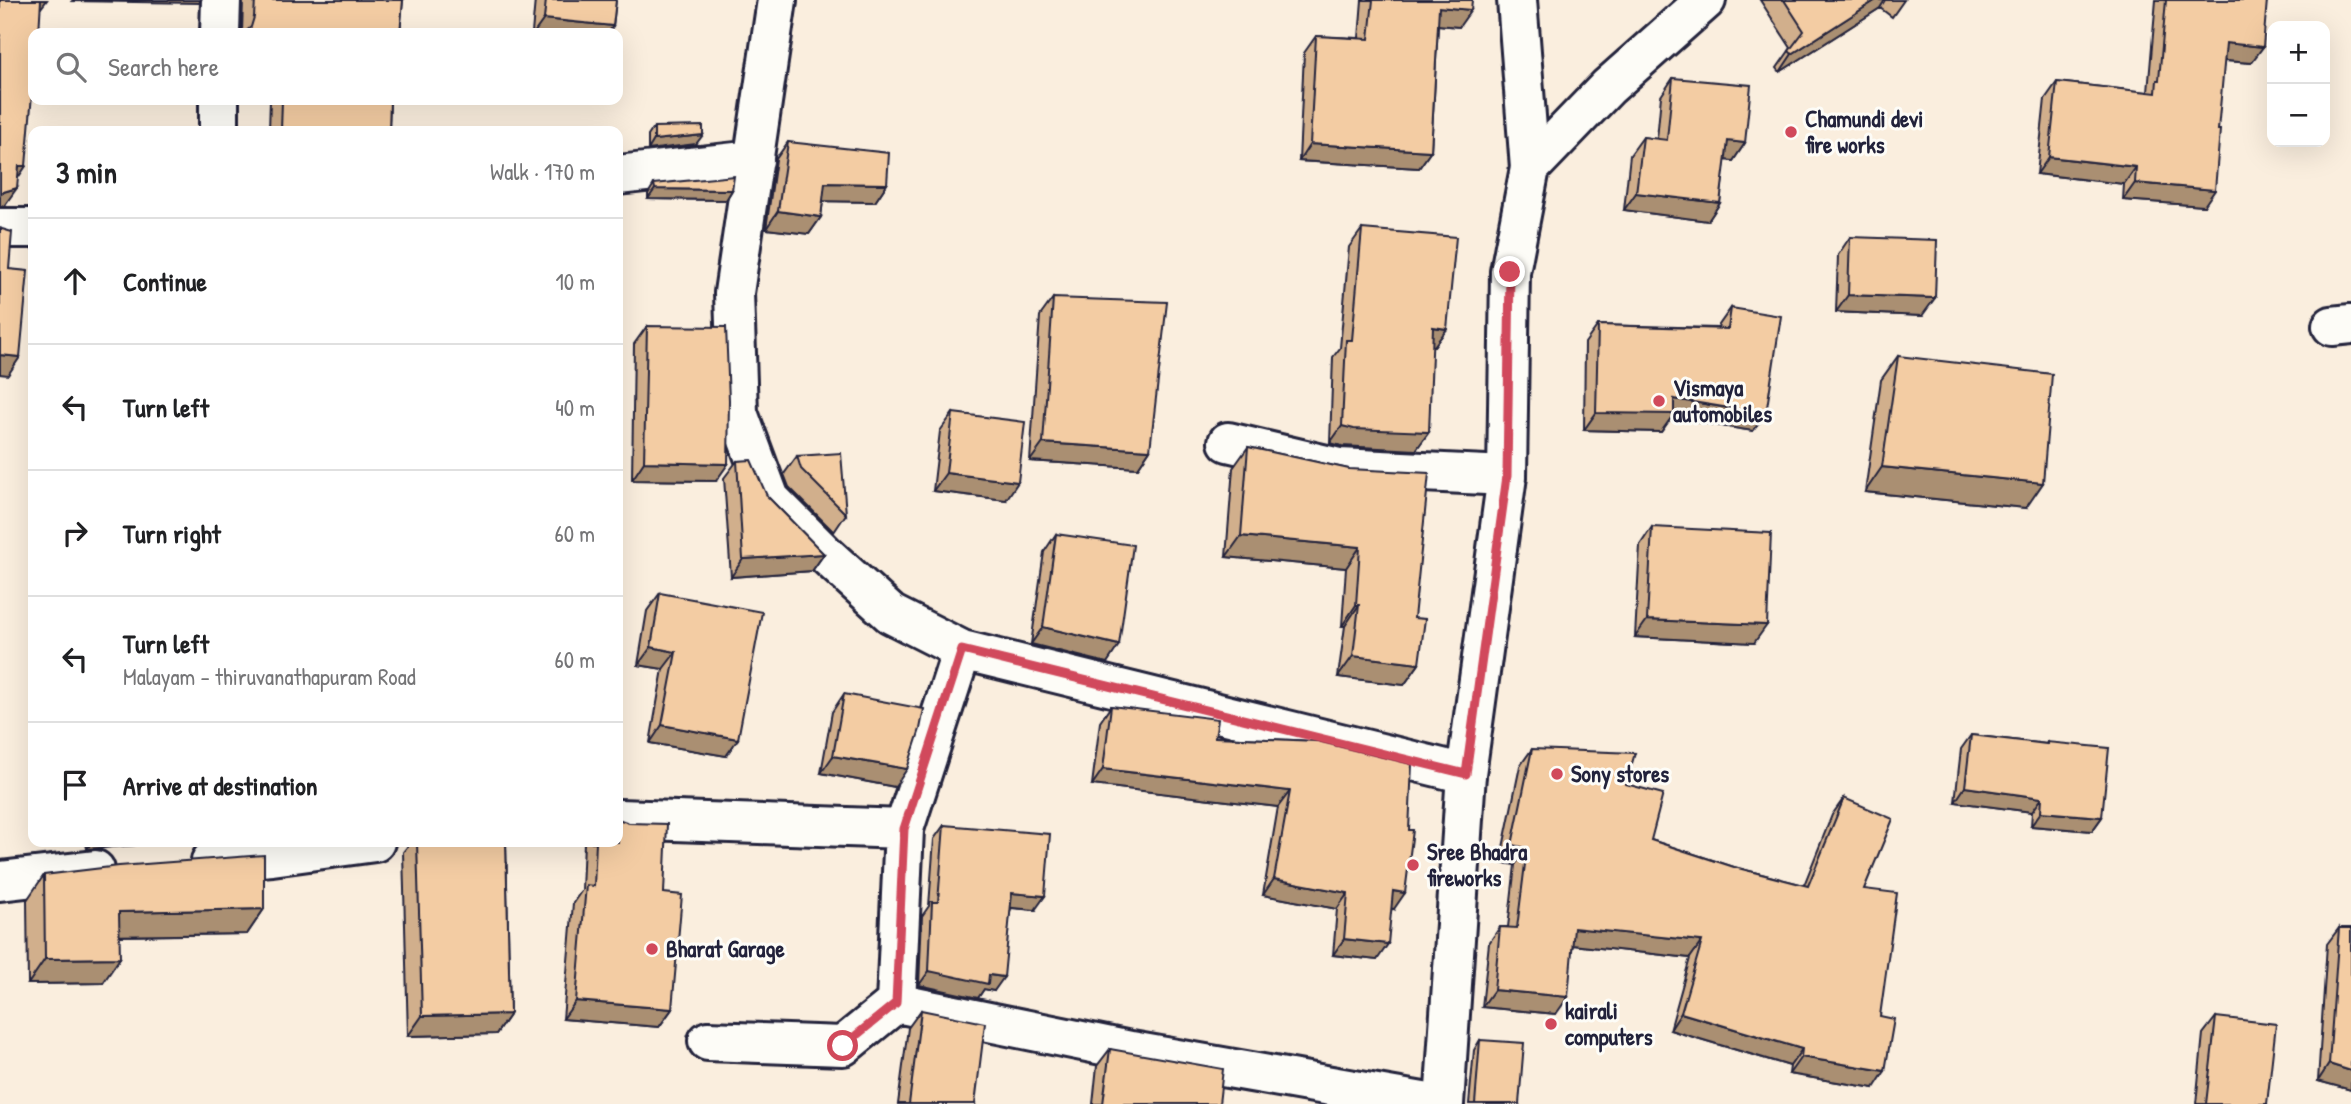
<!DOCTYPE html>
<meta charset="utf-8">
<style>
:root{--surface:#fff;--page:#f2f2f2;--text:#202124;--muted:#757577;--line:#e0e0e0}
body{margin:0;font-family:"Patrick Hand",sans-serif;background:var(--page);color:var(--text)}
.controls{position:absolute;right:21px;top:21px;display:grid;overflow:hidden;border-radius:14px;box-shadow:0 7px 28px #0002}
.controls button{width:63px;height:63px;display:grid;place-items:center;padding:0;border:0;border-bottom:2px solid var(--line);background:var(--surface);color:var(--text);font:35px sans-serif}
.stop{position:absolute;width:21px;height:21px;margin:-16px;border:5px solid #d1495b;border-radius:50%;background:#fff}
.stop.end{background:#d1495b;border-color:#fff;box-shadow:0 2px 7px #0008}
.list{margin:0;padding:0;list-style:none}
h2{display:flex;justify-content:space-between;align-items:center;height:91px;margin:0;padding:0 28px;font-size:30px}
h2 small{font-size:23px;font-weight:400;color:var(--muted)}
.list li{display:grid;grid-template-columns:46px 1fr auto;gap:21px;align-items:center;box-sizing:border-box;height:126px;padding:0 28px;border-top:2px solid var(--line)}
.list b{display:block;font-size:26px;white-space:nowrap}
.list p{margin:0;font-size:23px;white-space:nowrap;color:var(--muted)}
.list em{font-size:23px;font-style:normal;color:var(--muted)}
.icon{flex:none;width:38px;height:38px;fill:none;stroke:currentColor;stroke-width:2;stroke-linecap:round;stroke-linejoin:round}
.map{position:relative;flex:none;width:2351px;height:1104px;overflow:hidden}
.search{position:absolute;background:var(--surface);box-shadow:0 7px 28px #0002;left:28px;top:28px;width:595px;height:77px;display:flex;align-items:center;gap:18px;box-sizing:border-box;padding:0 24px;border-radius:14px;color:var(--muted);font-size:26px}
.panel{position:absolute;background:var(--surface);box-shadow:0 7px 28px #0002;left:28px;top:126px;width:595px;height:721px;border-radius:14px}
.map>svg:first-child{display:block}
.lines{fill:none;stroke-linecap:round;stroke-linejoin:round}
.minor-casing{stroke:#22223b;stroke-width:44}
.secondary-casing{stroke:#22223b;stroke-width:44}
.minor{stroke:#fdfcf7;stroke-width:38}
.secondary{stroke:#fdfcf7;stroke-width:38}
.wall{fill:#d1af8c;stroke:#22223b;stroke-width:2}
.shaded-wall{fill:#aa8f72;stroke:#22223b;stroke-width:2}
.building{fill:#f3cca3;stroke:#22223b;stroke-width:2}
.route{stroke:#d1495b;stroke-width:9}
.poi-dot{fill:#d1495b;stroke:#fdfcf7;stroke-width:2.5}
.labels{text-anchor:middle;stroke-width:6;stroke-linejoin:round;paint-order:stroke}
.poi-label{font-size:23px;font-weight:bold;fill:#22223b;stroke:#fdfcf7;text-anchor:start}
</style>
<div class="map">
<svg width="2351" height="1104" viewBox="0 0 2351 1104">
<rect width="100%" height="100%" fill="#faeede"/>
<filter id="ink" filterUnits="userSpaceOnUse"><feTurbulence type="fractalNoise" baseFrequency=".0143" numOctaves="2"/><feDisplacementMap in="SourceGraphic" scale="14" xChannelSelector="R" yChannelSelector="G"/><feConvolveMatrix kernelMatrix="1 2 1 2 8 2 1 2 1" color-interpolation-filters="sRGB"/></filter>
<g filter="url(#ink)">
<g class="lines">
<defs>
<path id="minor" d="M 777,0 L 734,293 L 738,413 L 770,499 L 825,554 L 891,614 L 962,650
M 1517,0 L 1530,168
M 220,33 L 221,0
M 219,131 L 219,100
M 618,175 L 754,160
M 0,228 L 33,228
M 2332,326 L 2351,324
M 1228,442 L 1339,468 L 1507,476
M 618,819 L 904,829 L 962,650 L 1466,774
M 211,861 L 272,856 L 375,842
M 0,881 L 95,870
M 896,1003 L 1131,1051 L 1434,1104
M 708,1041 L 843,1046 L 896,1003 L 904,829"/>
<path id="secondary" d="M 1444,1104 L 1466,774 L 1507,476 L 1510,272 L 1530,168 L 1608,87 L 1706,0"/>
</defs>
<use href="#minor" class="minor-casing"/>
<use href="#secondary" class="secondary-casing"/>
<use href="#minor" class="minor"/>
<use href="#secondary" class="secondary"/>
</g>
<path class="wall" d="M 243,0 L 403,0 L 400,33 L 242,33 Z
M 535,0 L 616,0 L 613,26 L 608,33 L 532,33 Z
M 1362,0 L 1472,0 L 1459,27 L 1438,25 L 1431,151 L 1419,168 L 1299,161 L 1304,53 L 1316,36 L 1359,38 Z
M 1760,0 L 1904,0 L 1892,17 L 1880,8 L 1780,72 L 1777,68 L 1791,48 Z
M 2156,0 L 2267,0 L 2251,63 L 2224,61 L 2204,206 L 2123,200 L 2124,184 L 2037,174 L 2045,99 L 2057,82 L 2148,92 Z
M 1673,78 L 1745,143 L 1733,161 L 1725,160 L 1720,203 L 1708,221 L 1624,210 L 1630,155 L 1643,137 L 1657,139 L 1661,96 Z
M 270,100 L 390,100 L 389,131 L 269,131 Z
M 654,127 L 696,144 L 648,150 L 648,136 Z
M 788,142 L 887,184 L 875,202 L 823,201 L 821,217 L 809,234 L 766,229 L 776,159 Z
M 654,184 L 732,190 L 726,200 L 648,199 L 648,194 Z
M 1362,229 L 1447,329 L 1434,346 L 1432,346 L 1416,450 L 1342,446 L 1330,443 L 1333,357 L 1340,348 L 1349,247 Z
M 1850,237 L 1922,316 L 1836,312 L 1838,255 Z
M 1053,298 L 1150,450 L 1138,468 L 1030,461 L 1040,316 Z
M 1731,308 L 1766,414 L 1753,431 L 1671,418 L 1661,432 L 1584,430 L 1585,343 L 1598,325 L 1718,328 L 1719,325 Z
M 647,326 L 716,481 L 632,480 L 634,344 Z
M 1898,356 L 2026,508 L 1865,492 L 1881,380 Z
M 953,413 L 1006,500 L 933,491 L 940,431 Z
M 1248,447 L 1349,469 L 1414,618 L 1419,664 L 1404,685 L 1338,677 L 1345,626 L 1342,626 L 1346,568 L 1226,557 L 1233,468 Z
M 797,456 L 846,514 L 834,532 L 789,487 L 784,474 Z
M 737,461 L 767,496 L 824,554 L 812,571 L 731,577 L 724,478 Z
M 1652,527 L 1754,643 L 1635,637 L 1640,545 Z
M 1056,534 L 1107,663 L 1031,644 L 1044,552 Z
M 660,593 L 726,756 L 650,743 L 663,669 L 638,665 L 647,611 Z
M 844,694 L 895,787 L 821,773 L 832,712 Z
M 1111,706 L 1215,737 L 1318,741 L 1394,909 L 1392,908 L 1377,960 L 1333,955 L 1337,909 L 1263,895 L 1278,807 L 1092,785 L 1100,722 Z
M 1971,735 L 2046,744 L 2047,742 L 2102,817 L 2092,831 L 2031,826 L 2032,812 L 1955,802 L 1961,749 Z
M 1532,749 L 1626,784 L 1651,840 L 1734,867 L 1804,885 L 1832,815 L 1844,798 L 1864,889 L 1880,1016 L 1874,1088 L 1789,1074 L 1790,1066 L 1670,1030 L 1690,958 L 1573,945 L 1556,1014 L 1482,1007 L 1489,943 L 1500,927 L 1508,927 L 1515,865 L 1500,862 L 1520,766 Z
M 944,825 L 1035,910 L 1011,908 L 994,991 L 984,989 L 978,998 L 919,985 L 922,916 L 929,906 L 934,839 Z
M 86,842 L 173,842 L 87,849 Z
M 411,842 L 506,842 L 510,1014 L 496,1034 L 408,1036 L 403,852 Z
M 584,842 L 618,842 L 664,893 L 672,1009 L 659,1027 L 563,1019 L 573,903 L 582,890 Z
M 44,875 L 264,909 L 247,934 L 120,936 L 103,983 L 28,984 L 27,900 Z
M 2339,928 L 2351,1090 L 2318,1081 L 2327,944 Z
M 921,1010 L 975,1104 L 898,1104 L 908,1028 Z
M 2216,1017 L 2267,1104 L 2196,1104 L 2203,1034 Z
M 1480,1040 L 1519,1104 L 1469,1104 L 1474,1050 Z
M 1110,1049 L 1219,1104 L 1093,1104 L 1097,1066 Z"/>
<path class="shaded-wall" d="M 33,0 L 47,0 L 41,8 L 29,6 Z
M 73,0 L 201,0 L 199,3 L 72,1 Z
M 1876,0 L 1885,0 L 1880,8 L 1780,72 L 1792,54 Z
M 1439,7 L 1471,10 L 1459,27 L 1427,24 Z
M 544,19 L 613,26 L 608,33 L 534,33 Z
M 2226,43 L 2263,47 L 2251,63 L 2214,60 Z
M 703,135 L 696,144 L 648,150 L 654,140 Z
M 1728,141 L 1745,143 L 1733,161 L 1715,159 Z
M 1310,144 L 1431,151 L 1419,168 L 1299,161 Z
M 2049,157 L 2136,167 L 2124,184 L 2037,174 Z
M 19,166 L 26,166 L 14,184 Z
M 825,183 L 887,184 L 875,202 L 813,201 Z
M 2135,183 L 2215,190 L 2204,206 L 2123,200 Z
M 17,188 L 4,206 L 0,207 L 0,193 Z
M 655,189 L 732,190 L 726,200 L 648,199 Z
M 1636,193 L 1720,203 L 1708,221 L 1624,210 Z
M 778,211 L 821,217 L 809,234 L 766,229 Z
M 1848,295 L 1935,298 L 1922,316 L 1836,312 Z
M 1433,327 L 1447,329 L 1434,346 L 1420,345 Z
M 0,355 L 20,357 L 8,375 L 0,374 Z
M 1674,399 L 1766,414 L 1753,431 L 1671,418 L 1661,432 L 1584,430 L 1596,413 Z
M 1342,426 L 1429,432 L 1416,450 L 1342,446 L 1330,443 Z
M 1043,443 L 1150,450 L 1138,468 L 1030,461 Z
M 644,462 L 728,464 L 716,481 L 632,480 Z
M 1882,467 L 2043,483 L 2026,508 L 1865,492 Z
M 946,473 L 1018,482 L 1006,500 L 933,491 Z
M 1241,536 L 1360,547 L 1346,568 L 1226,557 Z
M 824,554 L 812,571 L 731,577 L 743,559 Z
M 1356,605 L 1359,605 L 1345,626 L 1342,626 Z
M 1647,620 L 1767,625 L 1754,643 L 1635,637 Z
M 1043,627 L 1119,645 L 1107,663 L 1031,644 Z
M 651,647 L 676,652 L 663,669 L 638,665 Z
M 1353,656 L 1419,664 L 1404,685 L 1338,677 Z
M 662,725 L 738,739 L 726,756 L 650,743 Z
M 833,756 L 907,769 L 895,787 L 821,773 Z
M 1103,769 L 1290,791 L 1278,807 L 1092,785 Z
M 1965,787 L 2042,798 L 2032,812 L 1955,802 Z
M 2041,812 L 2102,817 L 2092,831 L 2031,826 Z
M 92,842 L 173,842 L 87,849 Z
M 1512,845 L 1527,848 L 1515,865 L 1500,862 Z
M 1274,879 L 1348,893 L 1337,909 L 1263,895 Z
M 1393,891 L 1405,893 L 1394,909 L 1382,907 Z
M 1012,893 L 1045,896 L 1035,910 L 1003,907 Z
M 264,909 L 247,934 L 102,936 L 119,912 Z
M 1574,928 L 1702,941 L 1690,958 L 1563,944 Z
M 1344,939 L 1388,944 L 1377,960 L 1333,955 Z
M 120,958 L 103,983 L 28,984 L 45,959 Z
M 929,971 L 989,975 L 1004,977 L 994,991 L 984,989 L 978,998 L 919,985 Z
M 1494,990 L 1568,997 L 1556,1014 L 1482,1007 Z
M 576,1001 L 672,1009 L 659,1027 L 563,1019 Z
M 1681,1013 L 1802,1049 L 1790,1066 L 1670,1030 Z
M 510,1014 L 496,1034 L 408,1036 L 422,1016 Z
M 1801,1057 L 1885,1071 L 1874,1088 L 1789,1074 Z
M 2329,1064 L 2351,1071 L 2351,1090 L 2318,1081 Z"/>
<path class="building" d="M 0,0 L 41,0 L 39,33 L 33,33 L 33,82 L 26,166 L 19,166 L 17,188 L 0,193 Z
M 255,0 L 403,0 L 400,33 L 244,33 L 251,27 L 254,17 Z
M 546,0 L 616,0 L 613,26 L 544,19 Z
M 1373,0 L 1472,0 L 1471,10 L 1439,7 L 1431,151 L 1310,144 L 1316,36 L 1369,39 Z
M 1784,0 L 1876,0 L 1792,54 L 1789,51 L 1804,31 Z
M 2166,0 L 2267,0 L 2263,47 L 2226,43 L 2218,130 L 2220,130 L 2215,190 L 2135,183 L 2136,167 L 2049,157 L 2057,82 L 2156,93 L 2157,80 L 2159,80 Z
M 1673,78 L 1751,85 L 1745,143 L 1728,141 L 1720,203 L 1636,193 L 1643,137 L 1667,140 Z
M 282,100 L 390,100 L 389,131 L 281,131 Z
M 703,126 L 703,135 L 654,140 L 654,127 Z
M 788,142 L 889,153 L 887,184 L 825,183 L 821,217 L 778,211 Z
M 734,176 L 732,190 L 655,189 L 654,184 Z
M 0,228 L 2,229 L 12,232 L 9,269 L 28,271 L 20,357 L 0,355 Z
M 1362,229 L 1456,237 L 1447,329 L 1433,327 L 1429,432 L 1354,429 L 1342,426 L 1346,340 L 1352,340 Z
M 1850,237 L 1937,240 L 1935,298 L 1848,295 Z
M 1053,298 L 1167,302 L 1150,450 L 1043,443 Z
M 1731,308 L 1781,316 L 1766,414 L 1674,399 L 1674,414 L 1596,413 L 1598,325 L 1728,329 Z
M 647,326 L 726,327 L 729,400 L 728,464 L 644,462 Z
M 1898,356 L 2052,374 L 2043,483 L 1882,467 Z
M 953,413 L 1025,422 L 1018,482 L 946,473 Z
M 1248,447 L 1349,469 L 1429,473 L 1414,618 L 1425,619 L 1419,664 L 1353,656 L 1359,605 L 1356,605 L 1360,547 L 1241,536 Z
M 841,453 L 846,514 L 801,469 L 797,456 Z
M 751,460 L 767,496 L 824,554 L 743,559 L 737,461 Z
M 1652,527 L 1771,533 L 1767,625 L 1647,620 Z
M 1056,534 L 1133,545 L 1119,645 L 1043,627 Z
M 660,593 L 762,612 L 738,739 L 662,725 L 676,652 L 651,647 Z
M 844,694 L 924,709 L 920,729 L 907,769 L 833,756 Z
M 1111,706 L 1218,719 L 1215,737 L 1318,741 L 1412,764 L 1409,830 L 1413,830 L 1405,893 L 1393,891 L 1388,944 L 1344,939 L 1348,893 L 1274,879 L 1290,791 L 1103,769 Z
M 1971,735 L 2047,744 L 2047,742 L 2109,748 L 2102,817 L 2041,812 L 2042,798 L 1965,787 Z
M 1532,749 L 1635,753 L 1626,784 L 1663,794 L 1651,840 L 1734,867 L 1808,886 L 1844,798 L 1893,819 L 1864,889 L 1897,893 L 1880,1016 L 1894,1019 L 1885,1071 L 1801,1057 L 1802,1049 L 1681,1013 L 1702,941 L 1574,928 L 1568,997 L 1494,990 L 1500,927 L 1517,928 L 1527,848 L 1512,845 Z
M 618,819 L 629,823 L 667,824 L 664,893 L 682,895 L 672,1009 L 576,1001 L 586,885 L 594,886 L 596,842 L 618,842 Z
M 944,825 L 1050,834 L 1045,896 L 1012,893 L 1004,977 L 989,975 L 988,984 L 929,971 L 932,902 L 938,902 Z
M 417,842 L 506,842 L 510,1014 L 422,1016 Z
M 264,855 L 264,909 L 119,912 L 120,958 L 45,959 L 44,875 L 119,866 Z
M 2339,928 L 2351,928 L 2351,1071 L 2329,1064 Z
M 921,1010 L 985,1023 L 975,1104 L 909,1104 Z
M 2216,1017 L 2276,1024 L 2267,1104 L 2206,1104 Z
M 1480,1040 L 1524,1043 L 1519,1104 L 1475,1104 Z
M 1110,1049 L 1223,1069 L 1219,1104 L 1103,1104 Z"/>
</g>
<g class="lines" filter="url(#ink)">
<path class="route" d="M 843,1046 L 896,1003 L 904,829 L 962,650 L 1466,774 L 1507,476 L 1510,272"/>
</g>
<g class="poi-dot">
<circle cx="1791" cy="132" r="7"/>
<circle cx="1659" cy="401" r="7"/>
<circle cx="1557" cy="774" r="7"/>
<circle cx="1413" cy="865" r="7"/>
<circle cx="652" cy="949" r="7"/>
<circle cx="1551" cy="1024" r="7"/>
</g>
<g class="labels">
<g class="poi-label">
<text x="1805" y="127">Chamundi devi<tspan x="1805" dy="26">fire works</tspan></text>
<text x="1673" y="396">Vismaya<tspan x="1673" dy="26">automobiles</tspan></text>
<text x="1571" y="782">Sony stores</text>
<text x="1427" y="860">Sree Bhadra<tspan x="1427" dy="26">fireworks</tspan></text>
<text x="666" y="957">Bharat Garage</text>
<text x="1565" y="1019">kairali<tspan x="1565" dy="26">computers</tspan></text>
</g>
</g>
</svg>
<div class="controls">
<button>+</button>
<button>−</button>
</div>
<div class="stop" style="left:843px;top:1046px"></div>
<div class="stop end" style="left:1510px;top:272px"></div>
<div class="search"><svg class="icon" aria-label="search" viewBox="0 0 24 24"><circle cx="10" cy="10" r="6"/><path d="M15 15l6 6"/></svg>Search here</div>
<section class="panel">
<h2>3 min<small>Walk · 170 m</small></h2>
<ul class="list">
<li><svg class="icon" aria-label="ahead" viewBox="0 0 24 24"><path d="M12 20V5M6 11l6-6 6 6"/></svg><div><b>Continue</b></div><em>10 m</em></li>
<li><svg class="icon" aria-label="left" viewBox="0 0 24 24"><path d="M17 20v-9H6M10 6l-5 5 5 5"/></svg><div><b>Turn left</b></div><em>40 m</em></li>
<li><svg class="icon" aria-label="right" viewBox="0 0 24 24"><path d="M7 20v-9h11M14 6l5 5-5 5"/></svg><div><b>Turn right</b></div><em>60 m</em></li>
<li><svg class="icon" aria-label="left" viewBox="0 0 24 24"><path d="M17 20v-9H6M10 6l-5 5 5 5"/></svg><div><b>Turn left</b><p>Malayam - thiruvanathapuram Road</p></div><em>60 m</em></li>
<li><svg class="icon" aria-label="arrive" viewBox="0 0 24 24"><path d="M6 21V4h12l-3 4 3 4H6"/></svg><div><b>Arrive at destination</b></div></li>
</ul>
</section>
</div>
